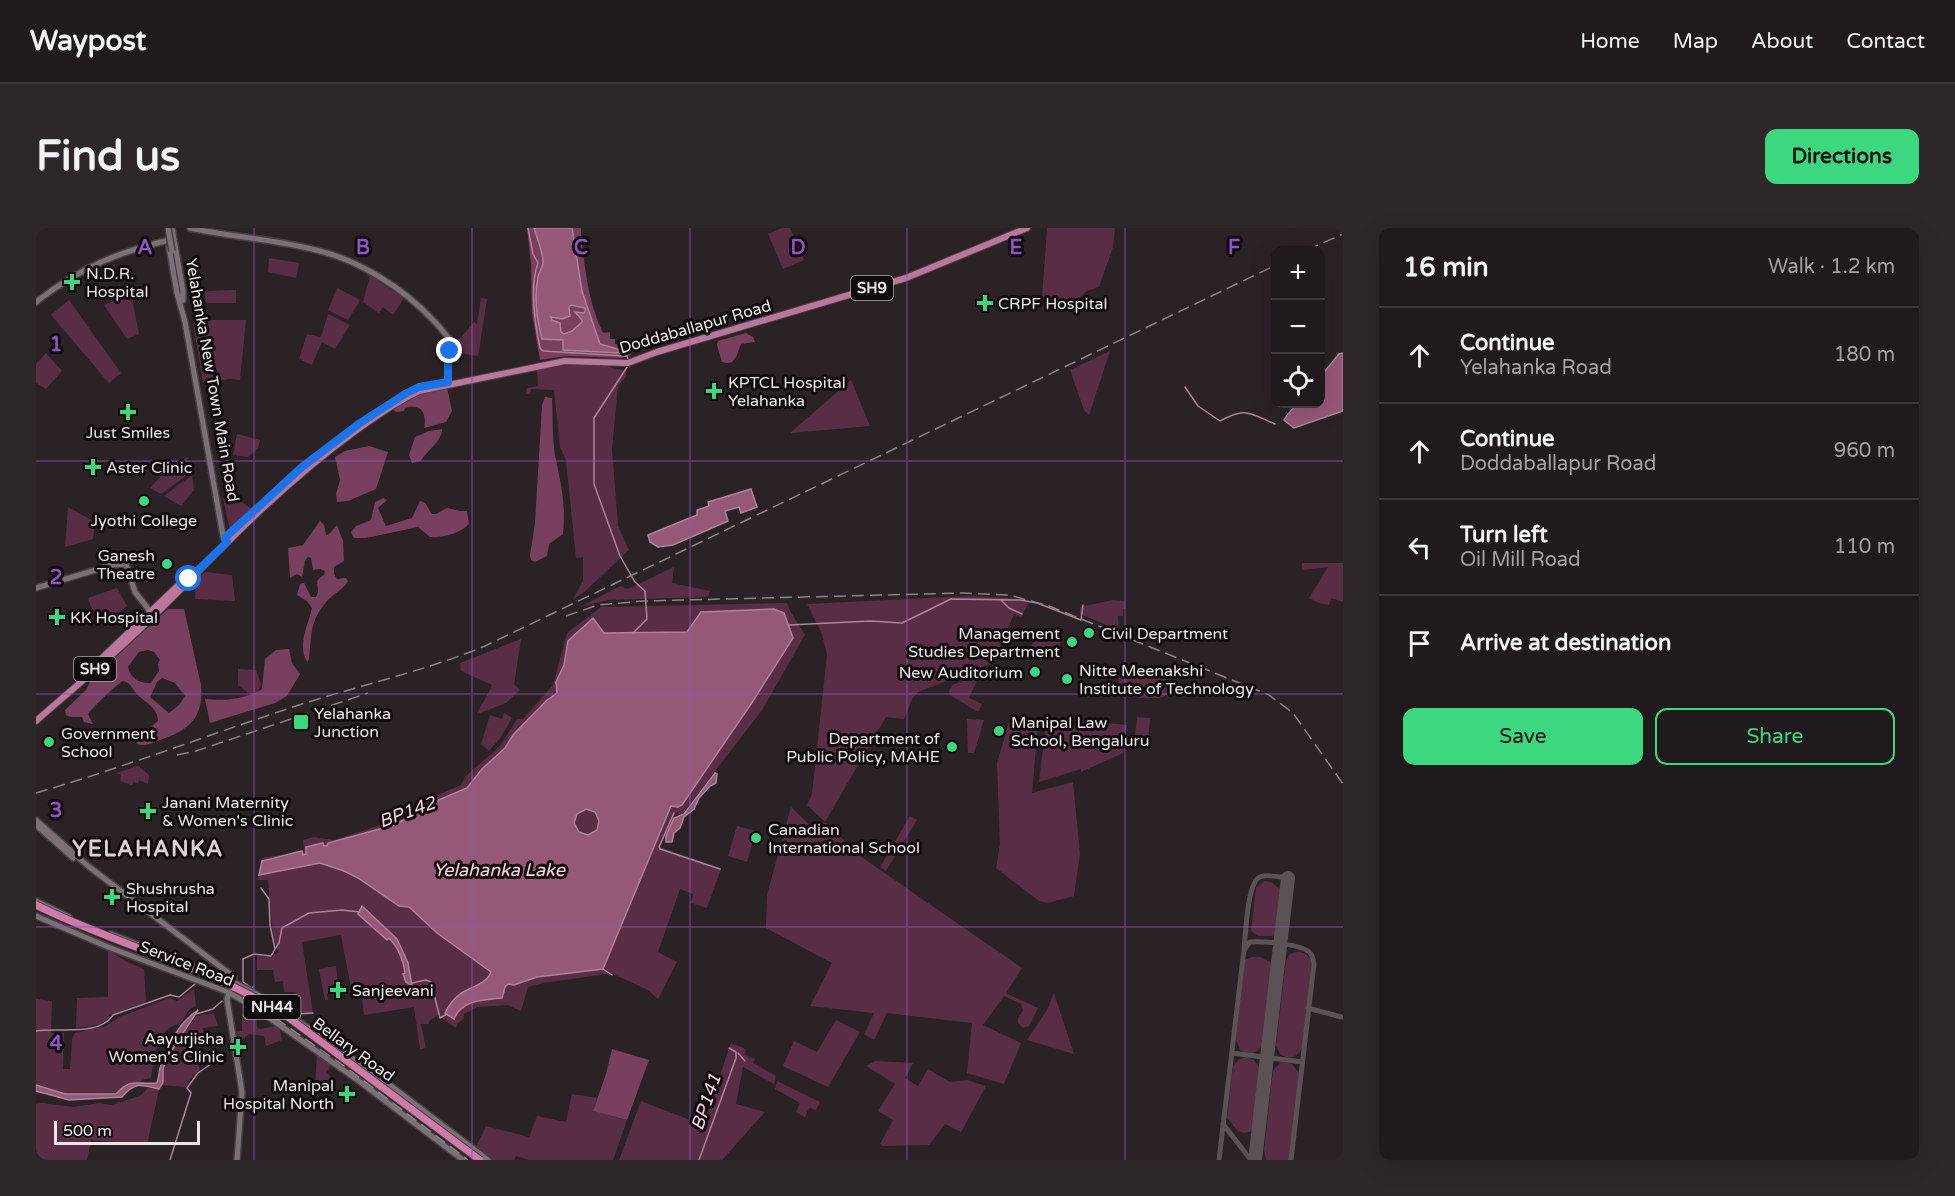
<!DOCTYPE html>
<meta charset="utf-8">
<style>
:root{--surface:#201a1c;--page:#2d2729;--text:#f1f3f6;--muted:#a2a1a3;--line:#3d383b;--accent:#3cd77e}
body{margin:0;font-family:"Varela Round",sans-serif;background:var(--page);color:var(--text)}
.controls{position:absolute;right:18px;top:18px;display:grid;overflow:hidden;border-radius:12px;box-shadow:0 6px 24px #0002}
.controls button{width:54px;height:54px;display:grid;place-items:center;padding:0;border:0;border-bottom:2px solid var(--line);background:var(--surface);color:var(--text);font:30px sans-serif}
.scale{position:absolute;left:18px;bottom:15px;width:146px;box-sizing:border-box;padding-left:6px;border:3px solid #ece6e9;border-top:0;font-size:16px;line-height:21px;white-space:nowrap;color:#ece6e9;-webkit-text-stroke:4px #110d0f;paint-order:stroke}
.stop{position:absolute;width:18px;height:18px;margin:-14px;border:4px solid #1a73e8;border-radius:50%;background:#fff}
.stop.end{background:#1a73e8;border-color:#fff;box-shadow:0 2px 6px #0008}
.list{margin:0;padding:0;list-style:none}
h2{display:flex;justify-content:space-between;align-items:center;height:78px;margin:0;padding:0 24px;font-size:26px}
h2 small{font-size:20px;font-weight:400;color:var(--muted)}
.list li{display:grid;grid-template-columns:39px 1fr auto;gap:18px;align-items:center;box-sizing:border-box;height:96px;padding:0 24px;border-top:2px solid var(--line)}
.list b{display:block;font-size:22px;white-space:nowrap}
.list p{margin:0;font-size:20px;white-space:nowrap;color:var(--muted)}
.list em{font-size:20px;font-style:normal;color:var(--muted)}
.actions{display:flex;gap:12px;padding:18px 24px}
.actions a{flex:1;padding:14px 0;border:2px solid var(--accent);border-radius:12px;text-align:center;font-size:21px;color:var(--accent)}
.actions .main{background:var(--accent);color:#111}
.icon{flex:none;width:33px;height:33px;fill:none;stroke:currentColor;stroke-width:2;stroke-linecap:round;stroke-linejoin:round}
.map{position:relative;flex:none;width:1307px;height:932px;overflow:hidden;border-radius:12px}
header{display:flex;align-items:center;gap:36px;box-sizing:border-box;height:84px;padding:0 30px;background:var(--surface);border-bottom:2px solid var(--line)}
header strong{font-size:28px}
nav{display:flex;gap:33px;margin-inline-start:auto;font-size:21px}
.intro{display:flex;align-items:center;justify-content:space-between;box-sizing:border-box;height:144px;padding:0 36px}
h1{margin:0;font-size:42px}
.button{padding:15px 27px;border-radius:12px;background:var(--accent);color:#111;font-size:21px;font-weight:700}
main{display:flex;gap:36px;padding:0 36px}
aside{flex:1;background:var(--surface);border-radius:12px;box-shadow:0 6px 24px #0002}
.map>svg:first-child{display:block}
.green{fill:#592e45;fill-rule:evenodd}
.forest{fill:#793f5e;fill-rule:evenodd}
.water{fill:#955877;stroke:#af8399;stroke-width:1.5;fill-rule:evenodd}
.lines{fill:none;stroke-linecap:round;stroke-linejoin:round}
.stream{stroke:#af8399;stroke-width:1.5}
.taxiway{stroke:#5b5256;stroke-width:5}
.runway{stroke:#5b5256;stroke-width:14}
.secondary-casing{stroke:#474043;stroke-width:8}
.primary-casing{stroke:#474043;stroke-width:8}
.secondary{stroke:#7a7075;stroke-width:5}
.primary{stroke:#bb779b;stroke-width:6}
.rail{stroke:#8b8387;stroke-width:1.5;stroke-dasharray:12 6;stroke-linecap:butt}
.secondary-bridge-casing{stroke:#474043;stroke-width:8;stroke-linecap:butt}
.trunk-bridge-casing{stroke:#474043;stroke-width:9;stroke-linecap:butt}
.secondary-bridge{stroke:#7a7075;stroke-width:5}
.trunk-bridge{stroke:#d17aa8;stroke-width:7}
.route{stroke:#1a73e8;stroke-width:8}
.grid{fill:none;stroke:#9251c7;stroke-width:1.5;stroke-opacity:0.55}
.poi-dot{fill:#3cd77e;stroke:#110d0f;stroke-width:2}
.labels{text-anchor:middle;stroke-width:6;stroke-linejoin:round;paint-order:stroke}
.shield{fill:#110d0f;stroke:#aaa5a8;stroke-width:1.5}
.shield-label{font-size:15px;font-weight:bold;fill:#ece6e9}
.poi-label{font-size:16px;fill:#ece6e9;stroke:#110d0f;text-anchor:start}
.street-label{font-size:16px;fill:#ece6e9;stroke:#110d0f}
.water-label{font-size:18px;font-style:italic;fill:#fad4e5;stroke:#110d0f}
.district-label{font-size:22px;font-weight:bold;letter-spacing:1.5px;fill:#dbd0d5;stroke:#110d0f}
.grid-label{font-size:20px;text-anchor:middle;font-weight:bold;fill:#9251c7;stroke:#110d0f;stroke-width:6;stroke-linejoin:round;paint-order:stroke}
</style>
<header>
<strong>Waypost</strong>
<nav><a>Home</a><a>Map</a><a>About</a><a>Contact</a></nav>
</header>
<div class="intro"><h1>Find us</h1><a class="button">Directions</a></div>
<main>
<div class="map">
<svg width="1307" height="932" viewBox="0 0 1307 932">
<rect width="100%" height="100%" fill="#2b2226"/>
<path class="green" d="M 746,0 L 754,0 L 768,32 L 747,41 L 732,6 Z
M 1011,0 L 1079,0 L 1077,19 L 1063,59 L 1051,63 L 1037,75 L 1006,71 Z
M 233,30 L 263,35 L 260,50 L 232,44 Z
M 334,48 L 368,70 L 357,87 L 347,79 L 343,85 L 327,74 Z
M 301,60 L 324,72 L 312,92 L 292,82 Z
M 200,62 L 200,75 L 170,75 L 168,63 Z
M 95,65 L 103,106 L 91,111 L 68,77 Z
M 445,70 L 451,71 L 442,128 L 429,126 L 421,114 L 438,94 L 441,96 Z
M 33,72 L 85,145 L 73,155 L 15,87 Z
M 292,86 L 314,97 L 299,121 L 286,114 L 276,137 L 263,131 L 271,106 L 285,109 Z
M 176,92 L 210,92 L 204,152 L 194,151 L 167,154 L 157,95 Z
M 1074,123 L 1053,187 L 1048,182 L 1034,142 Z
M 10,125 L 26,143 L 10,161 L 0,155 L 0,136 Z
M 545,136 L 565,137 L 590,143 L 590,149 L 582,158 L 576,221 L 582,298 L 593,322 L 547,365 L 537,371 L 547,353 L 547,329 L 540,330 L 530,232 L 524,219 L 518,162 L 495,161 L 494,166 L 490,166 L 491,160 L 502,158 L 501,141 Z
M 815,152 L 834,198 L 754,205 Z
M 201,206 L 224,212 L 222,220 L 212,229 L 197,227 Z
M 151,229 L 154,245 L 125,266 L 114,260 L 134,238 Z
M 156,247 L 158,262 L 145,278 L 128,268 Z
M 187,270 L 204,273 L 216,281 L 194,303 Z
M 32,279 L 59,294 L 57,311 L 29,319 Z
M 1266,335 L 1307,335 L 1307,374 L 1295,370 L 1293,377 L 1283,375 L 1273,370 L 1292,339 L 1266,342 Z
M 638,339 L 636,355 L 674,363 L 672,369 L 572,372 L 544,379 L 584,358 L 592,361 Z
M 169,344 L 196,347 L 199,373 L 159,371 L 160,353 Z
M 81,360 L 91,378 L 68,397 L 55,379 L 52,370 Z
M 932,368 L 974,370 L 993,375 L 985,389 L 978,386 L 957,435 L 882,464 L 876,471 L 868,491 L 850,489 L 789,594 L 824,628 L 986,740 L 970,765 L 1002,780 L 993,798 L 987,800 L 982,795 L 982,790 L 987,782 L 985,776 L 968,768 L 947,797 L 985,815 L 968,856 L 931,845 L 936,795 L 851,785 L 838,812 L 828,806 L 838,785 L 774,778 L 796,735 L 730,700 L 731,667 L 755,579 L 781,604 L 789,594 L 771,577 L 776,566 L 791,427 L 786,406 L 771,376 Z
M 1077,372 L 1089,373 L 1090,381 L 1087,381 L 1087,388 L 1082,388 L 1083,402 L 1044,386 L 1044,379 Z
M 751,375 L 754,383 L 769,407 L 726,482 L 646,586 L 640,585 L 624,619 L 685,641 L 671,680 L 655,675 L 657,666 L 644,661 L 622,724 L 641,734 L 622,771 L 612,762 L 575,745 L 574,748 L 571,746 L 507,755 L 492,759 L 485,783 L 471,777 L 442,779 L 428,786 L 428,790 L 421,796 L 420,800 L 405,790 L 404,786 L 393,793 L 393,796 L 385,796 L 390,820 L 384,821 L 378,779 L 328,787 L 326,770 L 317,771 L 305,707 L 266,714 L 277,785 L 262,785 L 256,782 L 260,764 L 248,764 L 247,753 L 239,754 L 237,742 L 221,742 L 221,728 L 236,729 L 242,724 L 237,708 L 232,652 L 221,652 L 226,630 L 268,623 L 267,612 L 278,609 L 298,612 L 364,591 L 391,572 L 425,557 L 429,549 L 464,518 L 481,491 L 487,491 L 517,457 L 531,405 L 565,379 ZM 665,384 L 757,410 L 717,473 L 646,577 L 635,578 L 567,741 L 501,749 L 478,757 L 472,756 L 469,758 L 466,770 C 449,772 425,772 418,791 L 424,766 L 453,750 L 455,744 L 401,705 L 372,679 L 363,678 L 322,650 L 308,643 L 284,635 L 223,647 L 226,633 L 245,628 L 247,626 L 270,626 L 287,618 L 292,618 L 292,615 L 358,597 L 376,588 L 391,577 L 431,560 L 446,541 L 469,520 L 477,507 L 510,473 L 521,465 L 520,454 L 528,437 L 532,413 L 557,390 L 568,405 L 652,404 Z
M 1000,408 L 1025,411 L 1022,433 C 1011,430 1002,430 991,427 Z
M 485,411 L 478,456 L 484,462 L 470,475 L 441,486 C 445,476 452,468 456,457 L 425,443 L 424,435 Z
M 202,441 L 220,442 L 225,456 L 222,463 L 215,467 L 202,457 Z
M 1094,441 L 1127,446 L 1133,453 C 1137,471 1122,471 1108,470 C 1102,469 1094,469 1089,466 C 1076,460 1083,445 1094,441 Z
M 944,446 L 933,470 L 946,476 L 942,484 L 914,467 L 913,463 L 916,457 Z
M 468,485 L 476,490 L 465,509 L 453,523 L 445,516 L 454,487 L 466,491 Z
M 1101,489 L 1114,490 L 1112,516 L 1098,519 Z
M 931,491 L 948,492 L 938,525 L 932,525 Z
M 1041,492 L 1091,497 L 1087,525 L 1045,544 L 1045,541 L 1003,554 L 1010,495 L 1040,498 Z
M 973,494 L 1002,497 L 996,565 L 1037,554 L 1044,626 L 1038,668 L 1012,675 L 1003,673 L 960,640 L 964,616 L 961,535 Z
M 102,538 L 113,547 L 112,556 L 103,552 L 102,555 L 98,554 L 96,557 L 84,553 L 85,547 L 80,545 Z
M538 594a13 13 0 1 1 26 0a13 13 0 1 1-26 0Z
M 874,588 L 881,592 L 850,643 L 844,639 Z
M 701,598 L 720,603 L 711,634 L 692,628 Z
M 1228,653 L 1235,654 L 1244,661 L 1239,706 L 1237,708 L 1222,708 L 1215,703 L 1220,660 Z
M 72,722 L 91,734 L 108,741 L 110,774 L 74,787 C 68,799 52,798 40,800 L 41,770 L 72,769 Z
M 1259,724 C 1268,723 1274,727 1276,736 L 1266,820 C 1261,830 1253,832 1244,826 L 1240,817 L 1250,733 L 1253,727 Z
M 1216,729 L 1224,729 L 1236,735 L 1226,817 C 1221,826 1213,827 1204,822 L 1200,811 L 1209,732 Z
M 300,738 L 302,756 L 295,757 L 296,765 L 291,766 L 292,772 L 289,772 L 283,741 Z
M 158,761 L 160,778 C 150,781 151,788 145,794 C 141,797 136,798 132,801 C 119,812 118,834 115,850 L 106,852 L 96,860 L 74,867 L 64,865 L 38,869 L 6,864 L 0,866 L 0,771 L 16,773 L 15,805 L 28,805 L 27,841 L 34,841 L 36,811 L 39,805 L 70,798 L 83,789 L 134,770 L 141,773 Z
M 1018,765 L 1038,826 L 991,812 L 1011,782 Z
M 178,785 L 182,798 L 167,800 L 168,807 L 156,813 L 164,842 L 153,852 L 150,859 L 124,857 L 134,814 L 138,810 L 152,801 L 160,788 Z
M 206,786 L 220,786 L 221,799 L 224,801 L 243,798 L 246,812 L 230,818 L 228,808 L 213,806 L 204,813 L 200,804 L 206,803 Z
M 800,792 L 824,804 L 792,859 L 747,838 L 758,813 L 781,824 Z
M 695,815 L 710,821 L 709,827 L 719,831 L 717,835 L 740,848 L 738,856 L 707,839 L 700,876 L 729,884 L 686,932 L 583,932 L 605,873 L 667,897 Z
M 281,826 L 295,837 L 291,844 L 296,851 L 296,860 L 279,859 Z
M 1210,829 L 1218,832 L 1224,841 L 1217,902 C 1204,910 1199,899 1191,890 L 1197,838 L 1202,832 Z
M 839,833 L 877,835 L 869,850 L 882,858 L 892,841 L 914,854 L 931,852 L 950,858 L 925,904 L 909,896 L 893,917 L 847,918 L 844,916 L 857,892 L 842,883 L 859,856 L 830,838 Z
M 1245,834 L 1256,836 L 1263,845 L 1254,932 L 1230,932 L 1228,922 L 1237,843 Z
M 741,853 L 784,874 L 780,882 L 773,880 L 769,889 L 760,884 L 764,875 L 739,861 Z
M 112,860 L 123,861 L 111,917 L 55,912 L 51,932 L 0,932 L 0,876 L 6,875 L 38,879 L 63,875 L 75,877 L 104,868 Z
M 536,866 L 561,870 L 557,883 L 591,892 L 577,932 L 493,932 L 480,928 L 478,932 L 455,932 L 439,921 L 450,898 L 493,909 L 501,888 L 530,894 Z"/>
<path class="forest" d="M 491,0 L 498,0 L 507,30 L 507,40 L 502,47 L 502,93 L 528,112 L 528,122 L 583,125 L 585,122 L 564,117 L 546,63 L 536,0 L 545,0 L 545,7 C 549,41 552,74 567,105 L 574,104 L 574,111 L 579,111 L 579,116 L 593,116 L 595,127 L 586,130 L 530,128 L 504,132 L 496,85 L 495,36 Z
M 535,77 L 549,80 L 548,85 L 543,84 L 541,88 L 546,92 L 546,94 L 536,103 L 528,106 L 525,104 L 525,99 L 515,89 L 526,91 L 535,86 L 533,79 Z
M 710,105 L 717,109 L 719,114 L 705,116 C 701,125 700,139 686,134 L 681,117 L 682,113 Z
M 411,159 L 416,183 L 410,194 L 388,200 C 391,186 386,175 369,180 L 368,183 L 360,184 L 356,180 L 384,165 Z
M 509,169 L 516,170 C 517,189 516,209 519,227 C 525,257 530,274 527,306 L 513,316 L 511,328 L 499,334 L 495,332 L 494,327 L 499,295 L 506,177 Z
M 406,201 C 406,214 391,222 385,233 L 376,235 L 373,227 L 379,209 L 393,203 Z
M 333,218 L 352,224 L 340,261 L 312,273 L 301,274 L 300,266 L 304,252 L 299,229 L 309,223 Z
M 348,270 L 351,272 L 342,280 L 350,298 L 376,290 L 384,273 L 389,275 L 396,286 L 400,286 L 411,280 L 424,283 L 431,283 L 433,296 C 425,305 406,310 394,309 L 382,299 L 330,310 L 318,310 L 315,304 L 320,298 L 335,292 L 339,274 Z
M 284,293 L 288,297 L 290,307 L 293,306 L 301,297 L 307,313 L 308,333 L 298,339 L 298,346 L 301,351 L 310,350 L 312,353 C 307,362 298,365 291,373 C 273,394 276,406 273,431 L 271,434 C 261,416 272,398 276,380 L 271,373 L 261,367 L 264,356 L 268,355 L 275,369 L 280,369 C 286,358 275,354 288,347 L 289,343 L 284,341 L 277,342 L 275,330 L 272,329 L 269,333 L 266,349 L 261,346 L 254,350 L 252,320 L 267,317 Z
M 132,381 L 148,381 L 165,457 C 168,490 153,502 124,512 C 116,515 109,519 101,516 L 101,510 L 122,493 C 122,479 109,475 101,466 C 95,460 96,455 87,453 C 78,459 59,477 52,486 L 57,496 L 48,494 L 46,489 L 35,489 L 30,487 L 29,482 L 50,462 L 55,452 ZM 112,422 L 118,424 L 124,432 L 122,435 L 123,443 L 115,455 C 104,456 94,450 92,439 L 103,424 ZM 126,450 L 139,455 L 149,468 L 143,477 L 133,485 L 114,469 L 121,454 Z
M 253,421 L 256,435 L 264,446 L 251,468 L 239,475 L 174,495 L 169,471 C 189,473 209,471 226,461 L 229,431 L 240,422 Z
M 576,821 L 613,832 L 591,892 L 557,883 L 570,846 Z"/>
<path class="water" d="M 498,0 L 536,0 L 546,63 L 564,116 L 585,122 L 584,125 L 527,122 L 527,112 L 506,111 C 501,92 498,68 502,49 C 503,42 508,40 507,32 C 506,22 501,10 498,0 ZM 535,77 L 549,80 L 549,83 L 548,85 L 539,84 L 546,92 L 546,94 L 536,103 L 528,106 L 525,104 L 524,95 L 516,92 L 515,89 L 526,91 L 534,88 L 533,79 Z
M 1307,125 L 1307,183 L 1258,200 L 1248,192 C 1259,174 1264,176 1284,176 L 1285,148 L 1303,126 Z
M 715,261 L 721,279 L 705,285 L 703,279 L 689,283 L 692,293 L 637,317 L 622,319 L 614,314 L 612,307 L 661,287 L 661,282 L 673,278 L 672,274 Z
M 738,381 L 748,385 L 757,410 L 717,473 L 646,577 L 642,579 L 635,578 L 567,741 L 501,749 L 478,757 L 472,756 L 469,759 L 466,770 C 448,772 425,772 418,791 L 409,785 C 413,777 417,771 424,766 C 434,759 451,756 455,744 L 401,705 L 373,679 L 363,678 L 322,650 L 308,643 L 284,635 L 223,647 L 226,633 C 240,630 251,626 266,623 L 267,627 L 270,626 L 270,619 L 287,615 L 288,618 L 291,618 L 292,615 L 358,597 L 376,588 L 391,577 L 431,560 L 446,541 L 469,520 L 477,507 L 510,473 L 521,465 L 520,454 L 528,437 L 532,413 L 557,390 L 568,405 L 651,404 L 665,384 ZM 550,581 L 559,584 L 563,593 L 561,602 L 552,607 L 543,604 L 538,595 L 541,586 Z
M 679,545 L 681,546 L 680,555 L 674,558 L 663,570 L 658,581 L 648,589 L 644,600 L 638,605 L 636,614 L 630,614 L 630,608 L 638,590 L 648,586 Z
M 326,678 L 361,711 L 372,735 L 376,758 L 370,754 L 367,746 L 369,745 C 368,733 362,719 353,710 L 351,712 L 322,686 Z
M 162,782 L 131,830 L 127,841 L 127,854 L 123,861 C 104,856 99,854 86,869 L 33,872 L 0,863 L 0,857 L 29,866 L 80,866 C 96,849 101,857 121,855 C 123,849 123,843 125,837 C 132,816 144,794 162,782 Z"/>
<g class="lines">
<path class="stream" d="M 492,0 L 497,26 L 502,35 C 493,59 499,95 504,120 L 507,123 L 590,128
M 584,123 L 591,127 L 592,132
M 593,136 L 558,190 L 558,256 L 584,328 L 599,354 L 609,363 L 611,391 L 597,405
M 1149,159 L 1162,178 L 1184,193 C 1210,179 1213,185 1239,196
M 965,372 L 973,380 L 986,386
M 753,397 L 834,393 L 866,395 L 915,371 L 984,372 L 1001,375 L 1045,392 L 1047,377
M 638,585 L 623,619 L 624,621 L 684,641
M 239,721 L 243,715 L 246,700 L 273,685 L 306,682 L 324,684
M 567,741 L 576,747
M 376,755 L 390,752 L 395,754 L 404,790 L 411,786
M 217,759 L 216,760 L 207,754 L 207,731 L 218,726 L 235,728 L 239,721 L 234,697 L 233,671 L 225,660
M 259,785 L 261,786 L 277,785
M 160,786 L 177,781 L 186,773
M 0,803 C 22,799 63,809 77,787 L 134,767 L 143,769 L 159,756
M 702,825 L 709,833
M 134,932 L 155,865 L 151,860 L 162,845 L 188,827
M 663,932 L 700,830 L 700,824 L 693,820"/>
<path class="taxiway" d="M 1208,720 C 1210,706 1211,654 1224,649 C 1231,646 1244,649 1252,650
M 1272,780 L 1305,789
M 1196,825 L 1266,834
M 1187,896 L 1215,932
M 1183,932 L 1208,722 L 1214,714 C 1226,713 1269,716 1275,726 C 1277,729 1277,733 1278,736 L 1255,932"/>
<path class="runway" d="M 1219,932 L 1252,650"/>
<defs>
<path id="secondary" d="M 136,0 L 147,63 L 147,72
M 154,0 C 195,9 239,11 280,22 C 323,32 367,60 397,92 C 406,101 413,111 421,120 L 420,123 L 412,125 L 412,154
M 133,19 L 141,65 L 149,94 L 187,308 L 191,314
M 0,74 C 45,39 82,24 137,11
M 0,360 L 76,337 L 90,336 L 99,364 L 117,387
M 0,592 L 52,638 L 198,749 L 191,771 L 206,864 L 201,932
M 0,597 L 37,630
M 0,673 L 33,689
M 0,688 L 72,719 L 192,764 L 218,779 L 323,853 L 427,932
M 75,706 L 197,754 L 233,773 L 342,848 L 452,932"/>
<path id="primary" d="M 66,430 L 152,348
M 0,493 C 47,452 95,412 139,367 C 196,309 252,252 318,204 C 339,189 360,174 383,163 L 529,133 L 592,135 L 621,124 L 870,50 L 991,0"/>
</defs>
<use href="#secondary" class="secondary-casing"/>
<use href="#primary" class="primary-casing"/>
<use href="#secondary" class="secondary"/>
<use href="#primary" class="primary"/>
<path class="rail" d="M 1271,22 L 1307,6
M 530,388 L 562,377 L 607,373 L 927,365 L 973,367 L 1013,378 L 1233,467 L 1257,485 L 1307,556
M 141,527 L 160,523 L 332,465
M 0,565 C 89,539 175,506 263,477 C 325,457 389,443 449,418 L 1240,37
M 225,780 L 308,838 L 432,932"/>
<defs>
<path id="secondary-bridge" d="M 132,0 L 136,23"/>
<path id="trunk-bridge" d="M 0,677 C 82,718 172,738 249,787 L 444,932"/>
</defs>
<use href="#secondary-bridge" class="secondary-bridge-casing"/>
<use href="#trunk-bridge" class="trunk-bridge-casing"/>
<use href="#secondary-bridge" class="secondary-bridge"/>
<use href="#trunk-bridge" class="trunk-bridge"/>
</g>
<g class="lines">
<path class="route" d="M 153,351 L 191,314 L 189,311 L 193,306 L 266,239 L 324,195 L 369,166 L 383,159 L 412,154 L 412,125 L 414,123"/>
</g>
<path class="grid" d="M 218,0 L 218,932M 436,0 L 436,932M 654,0 L 654,932M 871,0 L 871,932M 1089,0 L 1089,932M 0,233 L 1307,233M 0,466 L 1307,466M 0,699 L 1307,699"/>
<g class="poi-dot">
<path d="M33 45h6v6h6v6h-6v6h-6v-6h-6v-6h6z"/>
<path d="M946 66h6v6h6v6h-6v6h-6v-6h-6v-6h6z"/>
<path d="M675 154h6v6h6v6h-6v6h-6v-6h-6v-6h6z"/>
<path d="M89 175h6v6h6v6h-6v6h-6v-6h-6v-6h6z"/>
<path d="M54 230h6v6h6v6h-6v6h-6v-6h-6v-6h6z"/>
<circle cx="108" cy="273" r="6"/>
<circle cx="131" cy="336" r="6"/>
<path d="M18 380h6v6h6v6h-6v6h-6v-6h-6v-6h6z"/>
<circle cx="1053" cy="405" r="6"/>
<circle cx="1036" cy="414" r="6"/>
<circle cx="999" cy="444" r="6"/>
<circle cx="1031" cy="451" r="6"/>
<rect x="257" y="486" width="16" height="16" rx="3"/>
<circle cx="963" cy="503" r="6"/>
<circle cx="13" cy="514" r="6"/>
<circle cx="916" cy="519" r="6"/>
<path d="M109 574h6v6h6v6h-6v6h-6v-6h-6v-6h6z"/>
<circle cx="720" cy="610" r="6"/>
<path d="M73 660h6v6h6v6h-6v6h-6v-6h-6v-6h6z"/>
<path d="M299 753h6v6h6v6h-6v6h-6v-6h-6v-6h6z"/>
<path d="M199 810h6v6h6v6h-6v6h-6v-6h-6v-6h6z"/>
<path d="M308 857h6v6h6v6h-6v6h-6v-6h-6v-6h6z"/>
</g>
<g class="labels">
<g class="shield">
<rect x="815" y="48" width="42" height="24" rx="4.5"/>
<rect x="38" y="429" width="42" height="24" rx="4.5"/>
<rect x="207.5" y="767" width="57" height="24" rx="4.5"/>
</g>
<g class="shield-label">
<text x="836" y="65">SH9</text>
<text x="59" y="446">SH9</text>
<text x="236" y="784">NH44</text>
</g>
<g class="poi-label">
<text x="50" y="51">N.D.R.<tspan x="50" dy="18">Hospital</tspan></text>
<text x="962" y="81">CRPF Hospital</text>
<text x="692" y="160">KPTCL Hospital<tspan x="692" dy="18">Yelahanka</tspan></text>
<text x="92" y="210" text-anchor="middle">Just Smiles</text>
<text x="70" y="245">Aster Clinic</text>
<text x="108" y="298" text-anchor="middle">Jyothi College</text>
<text x="119" y="333" text-anchor="end">Ganesh<tspan x="119" dy="18">Theatre</tspan></text>
<text x="34" y="395">KK Hospital</text>
<text x="1024" y="411" text-anchor="end">Management<tspan x="1024" dy="18">Studies Department</tspan></text>
<text x="1065" y="411">Civil Department</text>
<text x="1043" y="448">Nitte Meenakshi<tspan x="1043" dy="18">Institute of Technology</tspan></text>
<text x="987" y="450" text-anchor="end">New Auditorium</text>
<text x="278" y="491">Yelahanka<tspan x="278" dy="18">Junction</tspan></text>
<text x="975" y="500">Manipal Law<tspan x="975" dy="18">School, Bengaluru</tspan></text>
<text x="25" y="511">Government<tspan x="25" dy="18">School</tspan></text>
<text x="904" y="516" text-anchor="end">Department of<tspan x="904" dy="18">Public Policy, MAHE</tspan></text>
<text x="126" y="580">Janani Maternity<tspan x="126" dy="18">&amp; Women's Clinic</tspan></text>
<text x="732" y="607">Canadian<tspan x="732" dy="18">International School</tspan></text>
<text x="90" y="666">Shushrusha<tspan x="90" dy="18">Hospital</tspan></text>
<text x="316" y="768">Sanjeevani</text>
<text x="188" y="816" text-anchor="end">Aayurjisha<tspan x="188" dy="18">Women's Clinic</tspan></text>
<text x="298" y="863" text-anchor="end">Manipal<tspan x="298" dy="18">Hospital North</tspan></text>
</g>
<g class="street-label">
<text transform="translate(659 98) rotate(-16)" y="6">Doddaballapur Road</text>
<text transform="translate(177 152) rotate(80)" y="6">Yelahanka New Town Main Road</text>
<text transform="translate(151 735) rotate(21)" y="6">Service Road</text>
<text transform="translate(318 821) rotate(36)" y="6">Bellary Road</text>
</g>
<g class="water-label">
<text transform="translate(371 584) rotate(-20)" y="6">BP142</text>
<text x="463" y="648">Yelahanka Lake</text>
<text transform="translate(670 874) rotate(-71)" y="6">BP141</text>
</g>
<g class="district-label">
<text x="112" y="628">YELAHANKA</text>
</g>
</g>
<g class="grid-label">
<text x="109" y="26">A</text>
<text x="327" y="26">B</text>
<text x="545" y="26">C</text>
<text x="762" y="26">D</text>
<text x="980" y="26">E</text>
<text x="1198" y="26">F</text>
<text x="20" y="123">1</text>
<text x="20" y="356">2</text>
<text x="20" y="589">3</text>
<text x="20" y="822">4</text>
</g>
</svg>
<div class="controls">
<button>+</button>
<button>−</button>
<button><svg class="icon" aria-label="locate" viewBox="0 0 24 24"><circle cx="12" cy="12" r="6"/><path d="M12 2v4M12 18v4M2 12h4M18 12h4"/></svg></button>
</div>
<div class="scale">500 m</div>
<div class="stop" style="left:153px;top:351px"></div>
<div class="stop end" style="left:414px;top:123px"></div>
</div>
<aside>
<h2>16 min<small>Walk · 1.2 km</small></h2>
<ul class="list">
<li><svg class="icon" aria-label="ahead" viewBox="0 0 24 24"><path d="M12 20V5M6 11l6-6 6 6"/></svg><div><b>Continue</b><p>Yelahanka Road</p></div><em>180 m</em></li>
<li><svg class="icon" aria-label="ahead" viewBox="0 0 24 24"><path d="M12 20V5M6 11l6-6 6 6"/></svg><div><b>Continue</b><p>Doddaballapur Road</p></div><em>960 m</em></li>
<li><svg class="icon" aria-label="left" viewBox="0 0 24 24"><path d="M17 20v-9H6M10 6l-5 5 5 5"/></svg><div><b>Turn left</b><p>Oil Mill Road</p></div><em>110 m</em></li>
<li><svg class="icon" aria-label="arrive" viewBox="0 0 24 24"><path d="M6 21V4h12l-3 4 3 4H6"/></svg><div><b>Arrive at destination</b></div></li>
</ul>
<div class="actions"><a class="main">Save</a><a>Share</a></div>
</aside>
</main>
